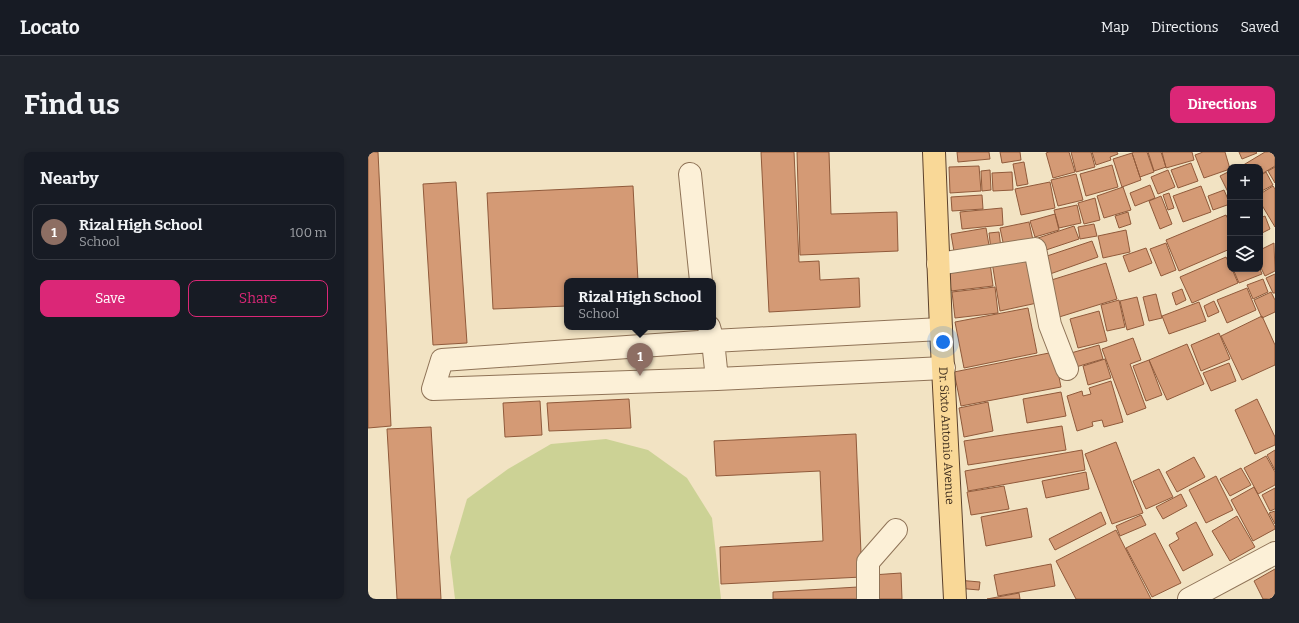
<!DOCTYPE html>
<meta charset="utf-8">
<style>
:root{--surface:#171b24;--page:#20242c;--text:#f1f3f6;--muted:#9ea1a6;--line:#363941;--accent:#db2777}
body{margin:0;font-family:Bitter,serif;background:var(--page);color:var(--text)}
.controls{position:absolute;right:12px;top:12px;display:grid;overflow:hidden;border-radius:8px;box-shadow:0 2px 6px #0003}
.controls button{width:36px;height:36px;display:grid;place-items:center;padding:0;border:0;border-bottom:1px solid var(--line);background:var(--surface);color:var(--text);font:20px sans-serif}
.you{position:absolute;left:575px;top:190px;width:14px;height:14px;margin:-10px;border:3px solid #fff;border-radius:50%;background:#1a73e8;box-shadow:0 0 0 6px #1a73e833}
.badge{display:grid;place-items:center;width:26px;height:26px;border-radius:50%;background:var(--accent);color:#fff;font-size:13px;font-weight:700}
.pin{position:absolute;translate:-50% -33px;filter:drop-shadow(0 1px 2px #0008)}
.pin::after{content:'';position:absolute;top:21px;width:14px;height:12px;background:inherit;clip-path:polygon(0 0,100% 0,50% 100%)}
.popup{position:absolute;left:196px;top:126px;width:152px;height:52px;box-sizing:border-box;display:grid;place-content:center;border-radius:8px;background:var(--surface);filter:drop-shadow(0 1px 3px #0005);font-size:13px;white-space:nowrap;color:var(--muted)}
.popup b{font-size:15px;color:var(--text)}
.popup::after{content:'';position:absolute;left:50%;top:100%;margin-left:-8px;border:8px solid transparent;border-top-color:var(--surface)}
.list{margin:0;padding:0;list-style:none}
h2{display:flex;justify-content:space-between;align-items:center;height:52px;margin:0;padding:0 16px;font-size:17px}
h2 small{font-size:13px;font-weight:400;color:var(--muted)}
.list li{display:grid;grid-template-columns:26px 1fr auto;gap:12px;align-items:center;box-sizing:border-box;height:56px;margin:0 8px 8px;padding:0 8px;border:1px solid var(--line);border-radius:8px}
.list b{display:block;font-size:15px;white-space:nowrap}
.list p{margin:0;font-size:13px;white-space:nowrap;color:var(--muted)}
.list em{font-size:13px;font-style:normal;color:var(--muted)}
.actions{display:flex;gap:8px;padding:12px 16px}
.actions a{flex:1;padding:9px 0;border:1px solid var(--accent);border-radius:8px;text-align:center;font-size:14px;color:var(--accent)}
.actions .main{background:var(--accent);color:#fff}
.icon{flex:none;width:22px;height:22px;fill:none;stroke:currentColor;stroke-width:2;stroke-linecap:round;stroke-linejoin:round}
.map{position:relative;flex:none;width:907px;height:447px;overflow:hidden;border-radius:8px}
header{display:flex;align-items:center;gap:24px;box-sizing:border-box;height:56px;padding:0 20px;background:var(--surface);border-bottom:1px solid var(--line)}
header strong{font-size:19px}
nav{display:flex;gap:22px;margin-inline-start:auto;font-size:14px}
.intro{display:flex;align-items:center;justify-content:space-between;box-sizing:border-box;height:96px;padding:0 24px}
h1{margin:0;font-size:28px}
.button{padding:10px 18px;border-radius:8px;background:var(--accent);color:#fff;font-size:14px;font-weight:700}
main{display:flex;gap:24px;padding:0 24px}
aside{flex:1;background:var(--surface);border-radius:8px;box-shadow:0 2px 6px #0003}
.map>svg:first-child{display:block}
.green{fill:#ccd295}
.building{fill:#d49a75;stroke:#905a3b}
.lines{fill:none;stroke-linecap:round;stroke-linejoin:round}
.minor-casing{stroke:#8f7357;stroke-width:24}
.major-casing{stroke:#5c412c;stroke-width:24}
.minor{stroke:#fcf0d7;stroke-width:22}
.major{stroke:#f9d897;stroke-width:22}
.labels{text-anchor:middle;stroke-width:4;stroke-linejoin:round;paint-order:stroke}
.street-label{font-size:12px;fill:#3d2c1d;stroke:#f9edd3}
</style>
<header>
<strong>Locato</strong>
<nav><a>Map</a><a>Directions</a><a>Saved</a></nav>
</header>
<div class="intro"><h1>Find us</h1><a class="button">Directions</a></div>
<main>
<aside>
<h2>Nearby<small></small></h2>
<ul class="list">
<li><span class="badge" style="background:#8d6e63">1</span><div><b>Rizal High School</b><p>School</p></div><em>100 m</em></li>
</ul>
<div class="actions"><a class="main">Save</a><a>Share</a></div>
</aside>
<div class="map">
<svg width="907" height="447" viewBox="0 0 907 447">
<rect width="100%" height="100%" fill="#f2e3c3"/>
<path class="green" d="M 238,287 L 280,298 L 319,326 L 344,366 L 353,447 L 87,447 L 82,405 L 99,347 L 140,317 L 183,292 Z"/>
<path class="building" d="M 0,0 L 10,0 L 23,274 L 0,276 Z
M 393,0 L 426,0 L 431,110 L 451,109 L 452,128 L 491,126 L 492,155 L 401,160 Z
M 429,0 L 461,0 L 463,62 L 529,60 L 530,99 L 432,103 Z
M 589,0 L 621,0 L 622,7 L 590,10 Z
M 632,0 L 652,0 L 653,8 L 634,11 Z
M 681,0 L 701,0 L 707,20 L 685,26 L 678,1 Z
M 703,0 L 723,0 L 727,15 L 708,20 Z
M 724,0 L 749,0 L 750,2 L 742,5 L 743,8 L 728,13 Z
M 766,0 L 779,0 L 786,20 L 772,25 L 764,1 Z
M 780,0 L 793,0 L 798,15 L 786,19 Z
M 794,0 L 824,0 L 826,8 L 798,16 Z
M 835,0 L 857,0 L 862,17 L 836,26 L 827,3 Z
M 871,0 L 888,0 L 889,1 L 874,7 Z
M 897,0 L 907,0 L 907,14 L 892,23 L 892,15 L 872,15 Z
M 764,1 L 773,28 L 754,35 L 745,7 Z
M 656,10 L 660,32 L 649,34 L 645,12 Z
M 823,11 L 830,29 L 810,36 L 803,18 Z
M 744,13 L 750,35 L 718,44 L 712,22 Z
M 611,14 L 613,39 L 582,41 L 581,15 Z
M 907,15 L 907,31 L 900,19 Z
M 622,18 L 623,38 L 614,39 L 613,19 Z
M 800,18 L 807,35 L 790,42 L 783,25 Z
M 862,19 L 862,39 L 860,40 L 852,24 Z
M 644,20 L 645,38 L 625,39 L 624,21 Z
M 898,20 L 905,33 L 892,40 L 892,24 Z
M 708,22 L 715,48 L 690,54 L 683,28 Z
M 88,30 L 99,191 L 65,193 L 55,32 Z
M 682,30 L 687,56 L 653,63 L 647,37 Z
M 782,33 L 787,46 L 767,54 L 762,41 Z
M 265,34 L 270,129 L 199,129 L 199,154 L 125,157 L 119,41 Z
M 833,34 L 843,60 L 815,70 L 805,44 Z
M 905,34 L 907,37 L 907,75 L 892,50 L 892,42 Z
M 755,35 L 763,58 L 736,66 L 729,44 Z
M 856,38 L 862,52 L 845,58 L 840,44 Z
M 801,41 L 806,56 L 800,58 L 795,43 Z
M 614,43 L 615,57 L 584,59 L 583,45 Z
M 793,44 L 804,72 L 792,77 L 781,49 Z
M 727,46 L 732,68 L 716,72 L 710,51 Z
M 709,53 L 713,71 L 691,76 L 686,58 Z
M 634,56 L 635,73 L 594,77 L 592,60 Z
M 760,60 L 763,72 L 751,76 L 747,64 Z
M 687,62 L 691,78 L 667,85 L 662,69 Z
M 858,63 L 862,71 L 862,97 L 811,119 L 798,88 Z
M 897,64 L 902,77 L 892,82 L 892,66 Z
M 661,70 L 665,88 L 636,95 L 632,76 Z
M 726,72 L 729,84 L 712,87 L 710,75 Z
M 706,74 L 711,87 L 675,99 L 670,86 Z
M 618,76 L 622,99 L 587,105 L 583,82 Z
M 758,78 L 762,100 L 735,106 L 730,84 Z
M 631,80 L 633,96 L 623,98 L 621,81 Z
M 724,89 L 730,105 L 682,122 L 676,105 Z
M 798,91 L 808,118 L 793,124 L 782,97 Z
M 906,91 L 907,119 L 897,124 L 892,114 L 892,98 Z
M 778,96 L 784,111 L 761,120 L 755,104 Z
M 658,103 L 669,151 L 632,159 L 624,110 Z
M 858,105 L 862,113 L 862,117 L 864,117 L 870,131 L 824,151 L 812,125 Z
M 622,111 L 625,134 L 583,139 L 580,116 Z
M 738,111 L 749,147 L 688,166 L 677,130 Z
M 865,117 L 892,117 L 894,122 L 871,131 Z
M 907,122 L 907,141 L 905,141 L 898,126 Z
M 895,127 L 900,140 L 885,147 L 879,133 Z
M 627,135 L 630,161 L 587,166 L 584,140 Z
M 879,136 L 888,158 L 859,171 L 849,148 Z
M 814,137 L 818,148 L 808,153 L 804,141 Z
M 903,140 L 907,148 L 907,160 L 894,166 L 886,148 Z
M 788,142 L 794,166 L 781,169 L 775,145 Z
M 769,145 L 776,173 L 759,178 L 752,149 Z
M 751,148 L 757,175 L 739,179 L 733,153 Z
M 846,149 L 851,160 L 840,165 L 836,154 Z
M 831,150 L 838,169 L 801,182 L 794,164 Z
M 660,156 L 669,201 L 596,216 L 587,170 Z
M 731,159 L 739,189 L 710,196 L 702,167 Z
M 894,164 L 907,193 L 907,213 L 874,228 L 853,184 Z
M 851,181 L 862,207 L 833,219 L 823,193 Z
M 765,186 L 773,208 L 762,212 L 778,256 L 759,263 L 734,197 Z
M 819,192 L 836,232 L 799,248 L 781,208 Z
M 731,193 L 735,207 L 708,215 L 703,201 Z
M 686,200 L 693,235 L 593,254 L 586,220 Z
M 737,207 L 743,226 L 720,233 L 715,214 Z
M 781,208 L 794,243 L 778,249 L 765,214 Z
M 861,211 L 868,229 L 843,239 L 835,221 Z
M 743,229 L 755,270 L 736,275 L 734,268 L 724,270 L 725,274 L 709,279 L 699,244 L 714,239 L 715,244 L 723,242 L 721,236 Z
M 693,240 L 698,264 L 659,271 L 655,247 Z
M 261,247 L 263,276 L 181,279 L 179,251 Z
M 889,247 L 907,285 L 907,293 L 887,302 L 867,258 Z
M 172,249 L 174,283 L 137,285 L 135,251 Z
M 620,250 L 625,279 L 596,285 L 591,256 Z
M 694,274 L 698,298 L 600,313 L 596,289 Z
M 63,275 L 73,447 L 29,447 L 19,277 Z
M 488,282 L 494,425 L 353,432 L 352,395 L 455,389 L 452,319 L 348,324 L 346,289 Z
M 748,290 L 775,361 L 744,372 L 717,302 Z
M 714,298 L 717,318 L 600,339 L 597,319 Z
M 907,298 L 907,318 L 899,303 Z
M 898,304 L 907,320 L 907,333 L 890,342 L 876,316 Z
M 826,305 L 837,325 L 809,340 L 798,320 Z
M 873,316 L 883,333 L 862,344 L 852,327 Z
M 791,317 L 805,345 L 778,357 L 765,329 Z
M 718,320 L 721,337 L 678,346 L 674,329 Z
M 848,324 L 865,358 L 838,371 L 821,338 Z
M 636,334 L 641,357 L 603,363 L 599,340 Z
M 886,335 L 907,375 L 907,377 L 885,389 L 863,348 Z
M 907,336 L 907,357 L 902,359 L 894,343 Z
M 813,342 L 819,354 L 795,367 L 788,355 Z
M 659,356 L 664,385 L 618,394 L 613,365 Z
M 907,359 L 907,372 L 901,361 Z
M 733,360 L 738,372 L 687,398 L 681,387 Z
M 773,363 L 778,373 L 752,384 L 748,374 Z
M 869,364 L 887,395 L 862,409 L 844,379 Z
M 828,370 L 845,403 L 815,419 L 801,393 L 811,387 L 808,381 Z
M 748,378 L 783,447 L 708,447 L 688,409 Z
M 787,381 L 813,431 L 784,445 L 758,396 Z
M 683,412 L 687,434 L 630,444 L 626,423 Z
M 907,417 L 907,447 L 895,447 L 886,429 Z
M 533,421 L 534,447 L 506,447 L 504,423 Z
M 589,428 L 612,430 L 611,438 L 588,436 Z
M 490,435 L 490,447 L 405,447 L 405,440 Z
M 651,441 L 652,447 L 619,447 Z"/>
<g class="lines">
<defs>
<path id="minor" d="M 322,22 L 333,129
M 570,112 L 667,97 L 682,173 L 699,217
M 341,175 L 345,189 L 349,227
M 573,177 L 345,189 L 74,208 L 65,237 L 349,227 L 576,216
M 500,447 L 500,410 L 528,378
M 821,447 L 907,401"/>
<g id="major">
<path id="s1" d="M 566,0 L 573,177 L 587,447"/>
</g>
</defs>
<use href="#minor" class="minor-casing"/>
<use href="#major" class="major-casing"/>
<use href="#minor" class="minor"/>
<use href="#major" class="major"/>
</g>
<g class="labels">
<g class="street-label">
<text dy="4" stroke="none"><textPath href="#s1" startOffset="284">Dr. Sixto Antonio Avenue</textPath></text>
</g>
</g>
</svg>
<div class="controls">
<button>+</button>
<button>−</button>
<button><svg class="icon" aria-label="layers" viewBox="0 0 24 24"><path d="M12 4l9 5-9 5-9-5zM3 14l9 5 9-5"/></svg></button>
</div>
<div class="you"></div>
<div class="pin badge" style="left:272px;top:224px;background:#8d6e63">1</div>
<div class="popup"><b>Rizal High School</b>School</div>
</div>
</main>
